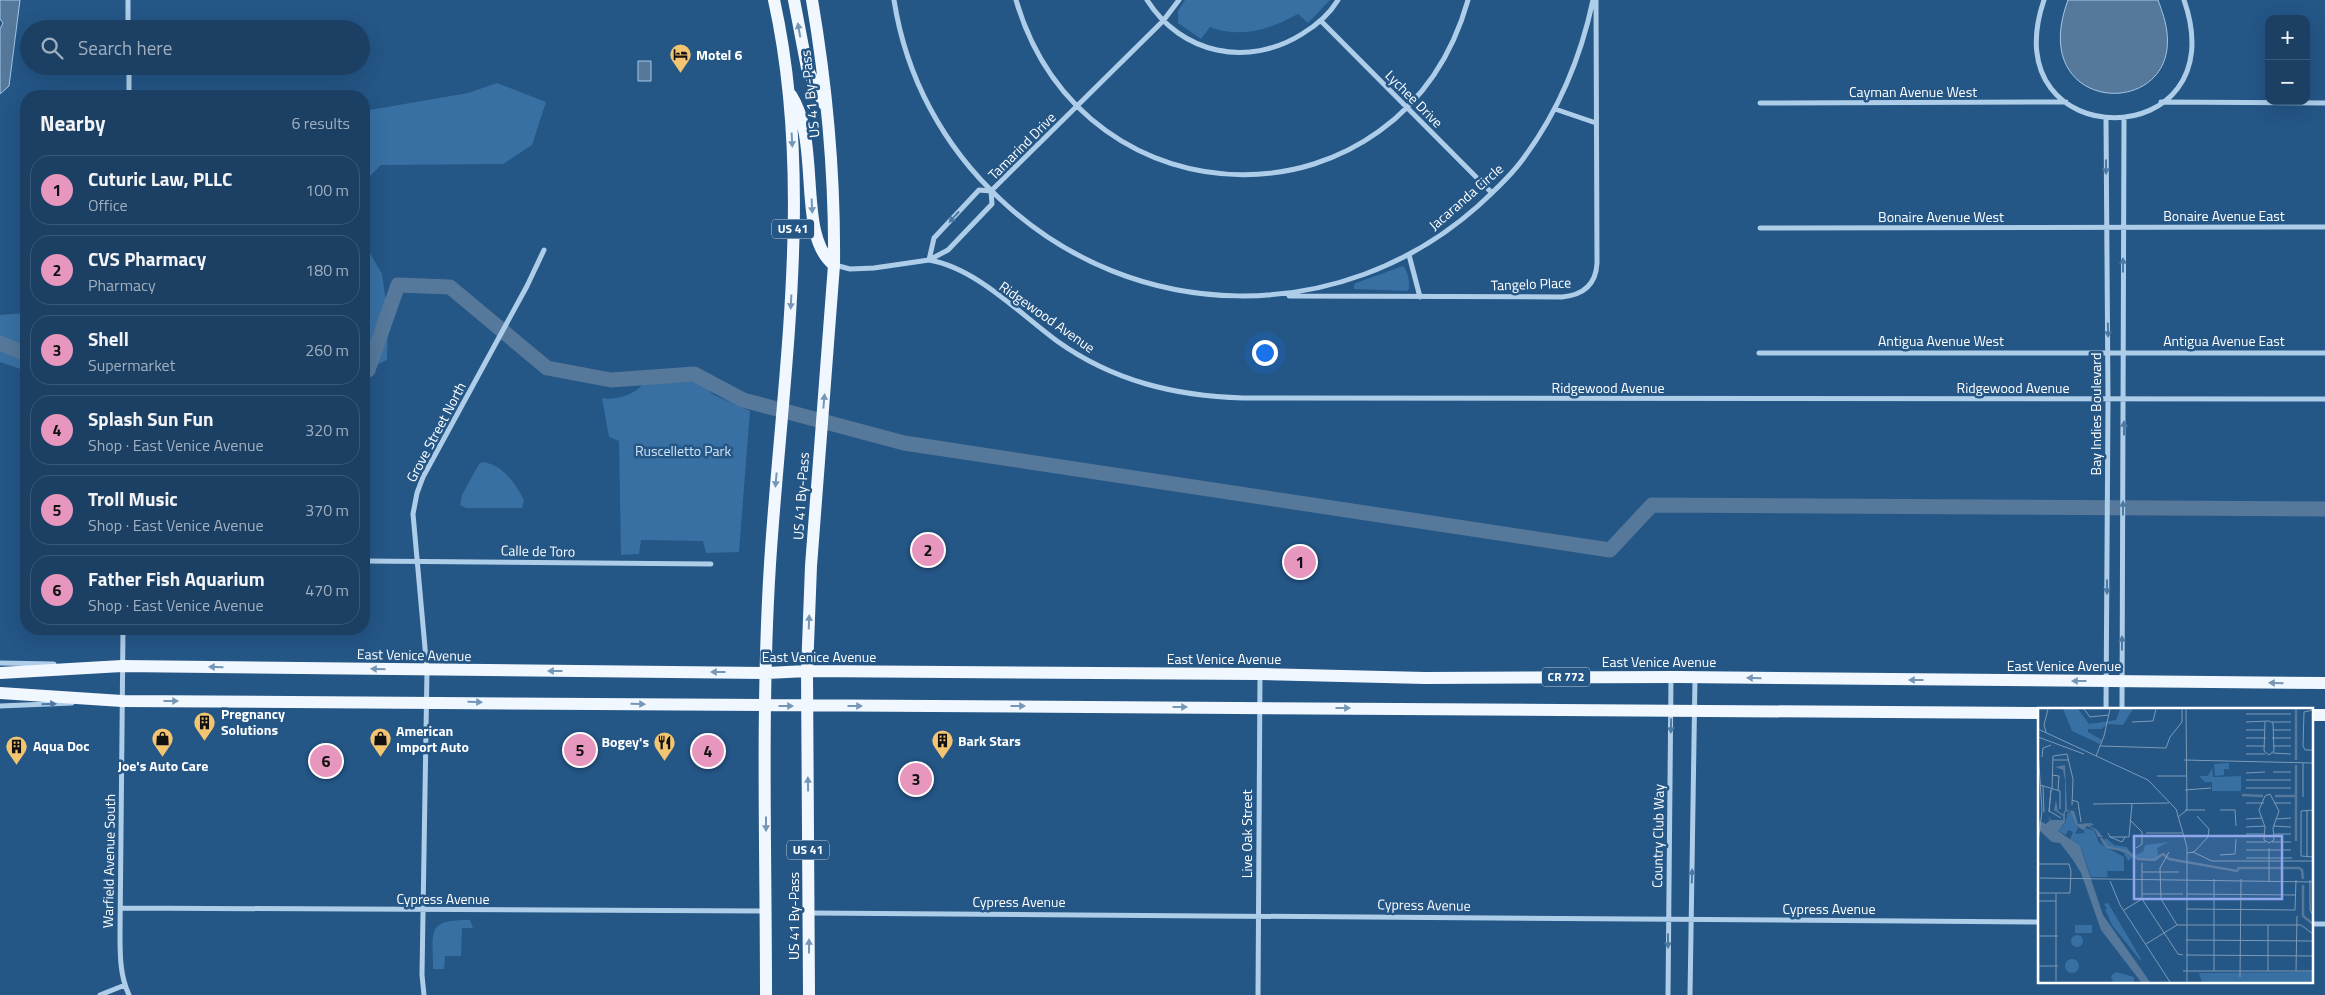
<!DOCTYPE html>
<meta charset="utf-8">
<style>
:root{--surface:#1b4064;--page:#24476a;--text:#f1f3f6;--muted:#a0afbf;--line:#395978;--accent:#e797bd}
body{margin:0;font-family:"Titillium Web",sans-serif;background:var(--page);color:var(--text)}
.controls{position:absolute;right:15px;top:15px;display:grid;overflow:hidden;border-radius:10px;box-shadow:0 5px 20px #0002}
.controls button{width:45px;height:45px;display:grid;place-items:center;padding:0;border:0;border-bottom:1px solid var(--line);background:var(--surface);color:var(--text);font:25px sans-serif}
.you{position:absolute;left:1264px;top:352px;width:18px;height:18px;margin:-12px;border:4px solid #fff;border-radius:50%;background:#1a73e8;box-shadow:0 0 0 8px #1a73e833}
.badge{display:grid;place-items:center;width:32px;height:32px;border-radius:50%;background:var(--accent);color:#111;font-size:16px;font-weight:700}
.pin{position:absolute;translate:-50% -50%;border:2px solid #fff;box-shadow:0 1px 5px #0006}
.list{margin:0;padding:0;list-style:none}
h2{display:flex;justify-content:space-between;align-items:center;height:65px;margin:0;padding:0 20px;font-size:21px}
h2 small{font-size:16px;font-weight:400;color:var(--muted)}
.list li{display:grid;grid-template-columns:32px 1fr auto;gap:15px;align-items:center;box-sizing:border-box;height:70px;margin:0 10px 10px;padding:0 10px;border:1px solid var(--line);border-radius:20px}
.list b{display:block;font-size:19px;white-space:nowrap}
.list p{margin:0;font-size:16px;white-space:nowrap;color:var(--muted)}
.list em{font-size:16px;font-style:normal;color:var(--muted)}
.icon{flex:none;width:28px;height:28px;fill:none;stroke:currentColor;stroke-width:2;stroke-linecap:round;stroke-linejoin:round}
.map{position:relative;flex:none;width:2325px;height:995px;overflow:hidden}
.search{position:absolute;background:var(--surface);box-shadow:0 5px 20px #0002;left:20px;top:20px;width:350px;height:55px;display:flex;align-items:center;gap:12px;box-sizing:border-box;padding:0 18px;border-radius:28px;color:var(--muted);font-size:19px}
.panel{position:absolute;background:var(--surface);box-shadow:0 5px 20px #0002;left:20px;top:90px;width:350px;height:545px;border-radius:20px}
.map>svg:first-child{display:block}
.green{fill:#3870a3}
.water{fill:#56789a;stroke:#a2c8ea}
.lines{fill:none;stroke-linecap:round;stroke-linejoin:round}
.canal{stroke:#56789a;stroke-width:15}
.minor{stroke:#aecde9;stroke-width:5}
.primary{stroke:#f1f7fe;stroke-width:12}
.oneway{fill:#7696b6}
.oneway2{fill:#4d7aa4}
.labels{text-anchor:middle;stroke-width:5;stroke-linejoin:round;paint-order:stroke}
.shield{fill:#245686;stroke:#bdccdb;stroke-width:1}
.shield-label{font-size:12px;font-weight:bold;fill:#fff}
.poi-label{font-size:14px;font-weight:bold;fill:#fff;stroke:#245686;text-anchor:start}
.street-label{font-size:14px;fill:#fff;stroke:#245686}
.park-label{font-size:14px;fill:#d2e5f7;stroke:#245686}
.inset-river{fill:none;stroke:#56789a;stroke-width:2.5}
.inset-road{fill:none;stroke:#7c9ab6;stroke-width:1}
.view{fill:#8ea6ec;fill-opacity:0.15;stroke:#8ea6ec;stroke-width:2.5}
.inset-edge{fill:none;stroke:#fff;stroke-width:2.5}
</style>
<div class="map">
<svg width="2325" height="995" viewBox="0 0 2325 995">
<rect width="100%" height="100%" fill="#245686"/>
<path class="green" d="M 1185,0 L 1330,0 L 1308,23 L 1298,14 C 1271,29 1240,39 1210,27 L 1201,39 L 1178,23 L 1178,11 Z
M 497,83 L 546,102 L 532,145 L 503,164 L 381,165 L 364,182 L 364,111 L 468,93 Z
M 364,243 L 382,274 L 388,317 L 387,360 L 364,371 Z
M 1403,266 C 1408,270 1411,286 1408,291 L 1354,289 L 1354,285 L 1356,283 Z
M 26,313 L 26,371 L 0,362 L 0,315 Z
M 673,371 L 697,380 L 714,395 L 750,411 L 739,552 L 706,553 L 703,541 L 641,540 L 639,554 L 621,555 L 619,441 L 609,437 L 602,398 C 614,401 634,395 642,385 C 644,383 644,380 646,378 C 652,373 665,372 673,371 Z
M 482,462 C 504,465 515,483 524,500 L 522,508 L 466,508 L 460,505 L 462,495 L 479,464 Z
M 470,920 L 473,928 L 462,928 L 461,956 L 445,956 L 444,969 L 433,969 C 433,930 426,920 470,920 Z"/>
<path class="water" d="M 0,0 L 20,0 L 9,86 L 0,94 L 0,29 L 3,23 L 0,19 Z
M 2068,0 L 2158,0 C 2162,11 2166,22 2167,33 C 2177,121 2025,115 2068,0 Z
M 638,61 L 651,61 L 651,81 L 638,81 Z"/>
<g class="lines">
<path class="canal" d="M 0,343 L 26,354
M 364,371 L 368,370 L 398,285 L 450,287 L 547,368 L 611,380 L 694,374 L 743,400 L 904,443 L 1610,550 L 1652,505 L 2325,509"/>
<path class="minor" d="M 128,0 L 128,29
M 894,0 C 906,77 943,146 1000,199 C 1134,326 1341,328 1478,206 C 1494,191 1510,177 1523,159 C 1558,112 1581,57 1593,0
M 1016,0 C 1084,232 1402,234 1468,0
M 1147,0 C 1181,54 1248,68 1302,34 C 1317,25 1329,15 1338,0
M 2044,0 C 1990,157 2239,157 2184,0
M 1321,21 L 1492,193
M 129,66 L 129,96
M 2161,102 L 2325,103
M 1760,103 L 2066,102
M 1555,109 L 1596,123
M 1760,228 L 2325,227
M 1409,255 L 1420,297
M 929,260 C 976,268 1019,313 1057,341 C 1113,381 1175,396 1243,398 L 2325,399
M 929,260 L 934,238 L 979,190 L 991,191
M 835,265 L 850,269 L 874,268 L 929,260 L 948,250 L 992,204 L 991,191 L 1163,21 L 1179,0
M 1289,296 L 1562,297 C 1583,295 1596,285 1597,263 L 1596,0
M 1759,353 L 2325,353
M 364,561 L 711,564
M 123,629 L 120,935 C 120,955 120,976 129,995
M 0,663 L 54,664
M 0,706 L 72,703
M 2106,709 L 2108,399 L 2106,119
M 2122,709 L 2124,119
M 120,908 L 765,911
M 810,913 L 2039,922
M 2311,924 L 2325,924
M 100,995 L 125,985
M 424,995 L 422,975 L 427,670 L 413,514 L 417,493 L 423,477 L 527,286 L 544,250
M 1258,995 L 1260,674
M 1668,995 L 1671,677
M 1690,995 L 1695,678"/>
<path class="primary" d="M 794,0 L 807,68 L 824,104
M 791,95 C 822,143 796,236 834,265
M 0,673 L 122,666 L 767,673 L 807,671 L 1260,674 L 1425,678 L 1678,677 L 2325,683
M 0,693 L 122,701 L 2039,713
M 2311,715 L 2325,715
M 766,995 C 766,852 761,707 770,564 C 782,377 815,185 774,0
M 809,995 L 807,671 L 811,566 L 834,265 C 835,176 827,88 812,0"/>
</g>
<defs><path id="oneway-solid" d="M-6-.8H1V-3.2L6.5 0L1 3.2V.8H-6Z" transform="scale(1.25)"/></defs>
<g class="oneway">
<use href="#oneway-solid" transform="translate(799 30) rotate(-100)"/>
<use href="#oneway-solid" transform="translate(792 140) rotate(87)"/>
<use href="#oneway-solid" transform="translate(812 206) rotate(87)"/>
<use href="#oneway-solid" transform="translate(791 302) rotate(93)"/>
<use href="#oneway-solid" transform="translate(824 401) rotate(-85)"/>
<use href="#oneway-solid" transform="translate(776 480) rotate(95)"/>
<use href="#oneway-solid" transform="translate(809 622) rotate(-88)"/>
<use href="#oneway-solid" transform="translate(216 667) rotate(-179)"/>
<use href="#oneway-solid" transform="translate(378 669) rotate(-179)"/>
<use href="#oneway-solid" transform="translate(555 671) rotate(-180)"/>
<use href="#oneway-solid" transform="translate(718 672) rotate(-180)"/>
<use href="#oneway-solid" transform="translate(1754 678) rotate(-179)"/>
<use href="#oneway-solid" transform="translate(1916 680) rotate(-180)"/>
<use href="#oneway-solid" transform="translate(2079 681) rotate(180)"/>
<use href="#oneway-solid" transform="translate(2276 683) rotate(-179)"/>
<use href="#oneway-solid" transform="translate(171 701)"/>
<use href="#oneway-solid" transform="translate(475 702) rotate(1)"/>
<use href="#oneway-solid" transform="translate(638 704) rotate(1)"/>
<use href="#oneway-solid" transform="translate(786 706)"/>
<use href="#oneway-solid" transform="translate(855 706)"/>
<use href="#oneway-solid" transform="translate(1018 706)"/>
<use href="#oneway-solid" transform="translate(1180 707)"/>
<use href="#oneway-solid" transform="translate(1343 708)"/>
<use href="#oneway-solid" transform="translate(808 784) rotate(-91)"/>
<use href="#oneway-solid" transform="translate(766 824) rotate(90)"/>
<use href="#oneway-solid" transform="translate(809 946) rotate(-90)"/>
</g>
<g class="oneway2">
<use href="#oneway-solid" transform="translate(2106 167) rotate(90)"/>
<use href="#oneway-solid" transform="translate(954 217) rotate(133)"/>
<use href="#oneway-solid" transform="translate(2123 265) rotate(-90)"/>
<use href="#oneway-solid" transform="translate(2108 330) rotate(89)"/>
<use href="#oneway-solid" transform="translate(2124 428) rotate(-90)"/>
<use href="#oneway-solid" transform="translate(2123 508) rotate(-90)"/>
<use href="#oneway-solid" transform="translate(2107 587) rotate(90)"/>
<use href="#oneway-solid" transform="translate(2122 643) rotate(-90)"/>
<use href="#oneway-solid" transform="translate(49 704) rotate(-2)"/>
<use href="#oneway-solid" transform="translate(1671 726) rotate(91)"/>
<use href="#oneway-solid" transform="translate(1692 876) rotate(-88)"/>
<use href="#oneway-solid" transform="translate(1668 941) rotate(90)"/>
</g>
<defs>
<symbol id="hotel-pin" viewBox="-11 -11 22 30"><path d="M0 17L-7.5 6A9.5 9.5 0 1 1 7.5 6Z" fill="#f4c571" stroke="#245686"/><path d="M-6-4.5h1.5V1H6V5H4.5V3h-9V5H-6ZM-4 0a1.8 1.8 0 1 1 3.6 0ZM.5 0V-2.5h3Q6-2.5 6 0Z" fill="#111"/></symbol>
<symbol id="building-pin" viewBox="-11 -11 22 30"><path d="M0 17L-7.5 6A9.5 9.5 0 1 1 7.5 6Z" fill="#f4c571" stroke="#245686"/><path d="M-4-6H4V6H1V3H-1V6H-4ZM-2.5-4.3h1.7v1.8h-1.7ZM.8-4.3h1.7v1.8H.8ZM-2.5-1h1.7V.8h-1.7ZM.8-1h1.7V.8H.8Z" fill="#111"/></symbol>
<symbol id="shop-pin" viewBox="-11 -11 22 30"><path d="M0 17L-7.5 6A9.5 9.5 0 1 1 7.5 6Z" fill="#f4c571" stroke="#245686"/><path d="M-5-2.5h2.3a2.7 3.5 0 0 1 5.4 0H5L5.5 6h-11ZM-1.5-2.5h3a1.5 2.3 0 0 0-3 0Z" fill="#111"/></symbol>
<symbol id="restaurant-pin" viewBox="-11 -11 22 30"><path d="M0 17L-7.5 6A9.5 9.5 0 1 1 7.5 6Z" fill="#f4c571" stroke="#245686"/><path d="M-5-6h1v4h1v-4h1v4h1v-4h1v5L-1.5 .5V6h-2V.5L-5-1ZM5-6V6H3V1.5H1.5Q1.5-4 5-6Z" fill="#111"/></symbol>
</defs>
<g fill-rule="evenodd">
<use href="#hotel-pin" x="668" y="42" width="25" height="34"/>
<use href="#building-pin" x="192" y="710" width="25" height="34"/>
<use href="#shop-pin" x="150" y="726" width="25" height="34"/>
<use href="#shop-pin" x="368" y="726" width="25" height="34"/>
<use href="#building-pin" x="930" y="728" width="25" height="34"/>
<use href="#restaurant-pin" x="652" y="730" width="25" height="34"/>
<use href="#building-pin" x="4" y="734" width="25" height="34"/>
</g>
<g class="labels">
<g class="shield">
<rect x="772" y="219.5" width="42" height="19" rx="4"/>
<rect x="1542" y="667.5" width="48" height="19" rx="4"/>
<rect x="787" y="840.5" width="42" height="19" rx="4"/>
</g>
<g class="shield-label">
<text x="793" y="233">US 41</text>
<text x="1566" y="681">CR 772</text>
<text x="808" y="854">US 41</text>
</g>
<g class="poi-label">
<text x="696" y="60">Motel 6</text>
<text x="221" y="719">Pregnancy<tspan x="221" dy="16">Solutions</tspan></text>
<text x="396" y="736">American<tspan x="396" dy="16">Import Auto</tspan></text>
<text x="958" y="746">Bark Stars</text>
<text x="649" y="747" text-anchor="end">Bogey's</text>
<text x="33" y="751">Aqua Doc</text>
<text x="163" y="771" text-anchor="middle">Joe's Auto Care</text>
</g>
<g class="street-label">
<text x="1913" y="97">Cayman Avenue West</text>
<text transform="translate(810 94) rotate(-96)" y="5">US 41 By-Pass</text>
<text transform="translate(1414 99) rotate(45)" y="5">Lychee Drive</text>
<text transform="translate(1022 146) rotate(-45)" y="5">Tamarind Drive</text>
<text transform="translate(1466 197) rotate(-41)" y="5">Jacaranda Circle</text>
<text x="2224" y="221">Bonaire Avenue East</text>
<text x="1941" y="222">Bonaire Avenue West</text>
<text transform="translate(1531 284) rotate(-2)" y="5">Tangelo Place</text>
<text transform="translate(1047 317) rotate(35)" y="5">Ridgewood Avenue</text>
<text x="1941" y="346">Antigua Avenue West</text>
<text x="2224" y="346">Antigua Avenue East</text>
<text x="1608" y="393">Ridgewood Avenue</text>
<text x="2013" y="393">Ridgewood Avenue</text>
<text transform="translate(2096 414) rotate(-90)" y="5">Bay Indies Boulevard</text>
<text transform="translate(436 432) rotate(-62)" y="5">Grove Street North</text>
<text transform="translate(801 496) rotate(-86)" y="5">US 41 By-Pass</text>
<text transform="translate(538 551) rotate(1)" y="5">Calle de Toro</text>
<text transform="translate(414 655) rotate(1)" y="5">East Venice Avenue</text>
<text x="819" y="662">East Venice Avenue</text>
<text x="1224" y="664">East Venice Avenue</text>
<text x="1659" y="667">East Venice Avenue</text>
<text x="2064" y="671">East Venice Avenue</text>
<text transform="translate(1247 834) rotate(-90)" y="5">Live Oak Street</text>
<text transform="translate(1658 836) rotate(-89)" y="5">Country Club Way</text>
<text transform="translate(109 861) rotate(-89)" y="5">Warfield Avenue South</text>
<text x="443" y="904">Cypress Avenue</text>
<text x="1019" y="907">Cypress Avenue</text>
<text transform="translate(1424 905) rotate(1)" y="5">Cypress Avenue</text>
<text x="1829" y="914">Cypress Avenue</text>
<text transform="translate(794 916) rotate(-90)" y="5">US 41 By-Pass</text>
</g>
<g class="park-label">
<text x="683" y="456">Ruscelletto Park</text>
</g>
</g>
<g transform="translate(2038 708)">
<rect width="275" height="275" fill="#245686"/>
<path d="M 25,1 L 40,1 L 51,16 L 78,12 L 82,1 L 95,1 L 85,17 L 70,16 L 63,21 L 50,21 L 50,24 L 64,32 L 62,36 L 34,23 ZM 191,55 L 191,61 L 186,61 L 186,67 L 177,68 L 176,56 ZM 174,60 L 175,69 L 203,68 L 203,83 L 174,83 L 174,74 L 167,74 L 161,68 L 170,68 ZM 30,104 L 34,105 L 40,120 L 37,126 L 46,125 L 46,120 L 56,122 L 61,135 L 86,149 L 86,163 L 69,163 L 70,169 L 53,169 L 43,140 L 31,133 L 35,124 L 30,122 L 28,127 L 20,123 L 27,115 ZM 68,130 L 76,137 L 89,139 L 94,148 L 105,144 L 107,137 L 131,134 L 119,140 L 121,151 L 117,153 L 94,150 L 90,153 L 86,145 L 63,135 ZM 70,195 L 103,251 L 102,252 L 74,217 L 67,201 L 69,201 L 66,196 ZM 37,217 L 54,217 L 54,225 L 37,225 ZM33 233a6 6 0 1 1 12 0a6 6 0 1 1-12 0ZM27 258a7 7 0 1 1 14 0a7 7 0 1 1-14 0ZM 78,264 L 96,269 L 96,274 L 75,274 L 73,268 ZM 275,264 L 275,274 L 164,274 L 161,265 Z" fill="#3870a3"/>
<path d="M 27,57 L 29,102 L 36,103 L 40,116 L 53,115 L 56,117 L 51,118 L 58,121 L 65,129 L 60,129 L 57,122 L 49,118 L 45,122 L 39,118 L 32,103 L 27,104 L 27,114 L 20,123 L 42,138 L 65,207 L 112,274 L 103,274 L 63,222 L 43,165 L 35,152 L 22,135 L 14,134 L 0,121 L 0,112 L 8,116 L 12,112 L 9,107 L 13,112 L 25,112 L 25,108 L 16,102 L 18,92 L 20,103 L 25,106 L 27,102 L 27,72 L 25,62 L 17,59 Z" fill="#56789a"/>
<path class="inset-river" d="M 258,52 L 258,1M 204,87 L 225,88M 237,88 L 258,88M 63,130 L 69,139 L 88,143 L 100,151 L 116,152 L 125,146 L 131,151 L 199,163 L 201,160 L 261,160 L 264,162 L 265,171M 258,133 L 258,57M 265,177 L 265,208 L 275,216"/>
<path class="inset-road" d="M 46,1 L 52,9 L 71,7M 275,2 L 266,4 L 265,38 L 267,42 L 275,42M 208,6 L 253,6M 94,14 L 115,13 L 118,1M 208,14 L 231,13 L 235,15 L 236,43 L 231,47 L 226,43 L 227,14M 234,14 L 253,14M 0,21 L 110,72 L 138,101 L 149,139 L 149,274M 208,22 L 226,22M 235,22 L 253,22M 8,24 L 6,17 L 10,1M 0,29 L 46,46M 208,30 L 228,30M 234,30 L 253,30M 62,38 L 128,40 L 132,29 L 144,14 L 144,1M 208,38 L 227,38M 235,38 L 253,38M 0,41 L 4,103 L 0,135 L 1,274M 235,45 L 253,46M 208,46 L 227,46M 58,48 L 66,28 L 72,1M 4,49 L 5,40 L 13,37M 15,52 L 31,52M 146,52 L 275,55M 265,55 L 265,89M 235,64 L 253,64M 208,65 L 227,64M 14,67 L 21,68 L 20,82M 119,68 L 148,68M 208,72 L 253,72M 2,77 L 22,83 L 22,101M 5,78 L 6,104M 208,80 L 253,80M 13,82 L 11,103 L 23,110M 14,82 L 15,48 L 29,46 L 35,71 L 34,97M 147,82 L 173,80M 232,86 L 241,103 L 235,120 L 236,132 L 231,135 L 226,132 L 227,119 L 221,102 L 227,88 ZM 34,92 L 40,94 L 43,114M 208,95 L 226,95M 236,95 L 253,95M 55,96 L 131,95M 147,102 L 167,102M 182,102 L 197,102 L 198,118M 269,102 L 269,149M 275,102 L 263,103 L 263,148 L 275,149M 275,102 L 275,149M 11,104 L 13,82M 159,108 L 171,121 L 170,129M 140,109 L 149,102 L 148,1M 208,111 L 224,110M 238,111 L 253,110M 92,112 L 104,124 L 104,136 L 98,140M 235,118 L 253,119M 208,119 L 227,118M 70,125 L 72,129 L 91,129 L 94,96M 108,125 L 145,125M 208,126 L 227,126M 235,126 L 253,126M 72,129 L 84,134 L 87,129M 208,134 L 228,134M 234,134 L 253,134M 208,142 L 253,142M 131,144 L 122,160 L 123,191 L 139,217M 155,144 L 174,153 L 275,153M 149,145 L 156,144 L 170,129M 182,147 L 197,146 L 198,131M 208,150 L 254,150M 104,155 L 104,191 L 140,246 L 145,247M 0,156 L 31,156 L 33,163 L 32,185 L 0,185M 104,164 L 141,164M 2,170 L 275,174M 272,172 L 272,202 L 275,207M 72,173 L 82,197 L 132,274M 231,173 L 231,140M 18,185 L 18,273M 104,186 L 145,186M 148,186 L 258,187M 0,193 L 18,193M 148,201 L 257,202 L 258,172M 86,202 L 104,191M 0,228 L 20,228M 148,232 L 275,233M 108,236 L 139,217 L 263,217 L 275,226M 148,247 L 275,248M 0,258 L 20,258M 145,263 L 275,263M 176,263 L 176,171M 230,263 L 230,217M 258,263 L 259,208M 202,269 L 203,171"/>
<path class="view" d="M 96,128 L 244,128 L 244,191 L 96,191 Z"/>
<rect width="275" height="275" class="inset-edge"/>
</g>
</svg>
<div class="controls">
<button>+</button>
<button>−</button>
</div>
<div class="you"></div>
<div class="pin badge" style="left:1300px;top:562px">1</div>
<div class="pin badge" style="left:928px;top:550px">2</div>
<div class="pin badge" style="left:916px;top:779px">3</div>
<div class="pin badge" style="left:708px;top:751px">4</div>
<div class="pin badge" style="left:580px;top:750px">5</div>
<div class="pin badge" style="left:326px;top:761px">6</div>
<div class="search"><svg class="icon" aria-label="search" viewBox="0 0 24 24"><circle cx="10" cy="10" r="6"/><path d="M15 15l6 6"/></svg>Search here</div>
<section class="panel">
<h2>Nearby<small>6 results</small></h2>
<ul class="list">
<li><span class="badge">1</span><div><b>Cuturic Law, PLLC</b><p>Office</p></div><em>100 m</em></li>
<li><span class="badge">2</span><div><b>CVS Pharmacy</b><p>Pharmacy</p></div><em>180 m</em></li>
<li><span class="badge">3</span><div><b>Shell</b><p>Supermarket</p></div><em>260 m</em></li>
<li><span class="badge">4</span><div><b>Splash Sun Fun</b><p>Shop · East Venice Avenue</p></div><em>320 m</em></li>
<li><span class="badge">5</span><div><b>Troll Music</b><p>Shop · East Venice Avenue</p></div><em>370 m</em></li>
<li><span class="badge">6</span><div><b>Father Fish Aquarium</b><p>Shop · East Venice Avenue</p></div><em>470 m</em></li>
</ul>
</section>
</div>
